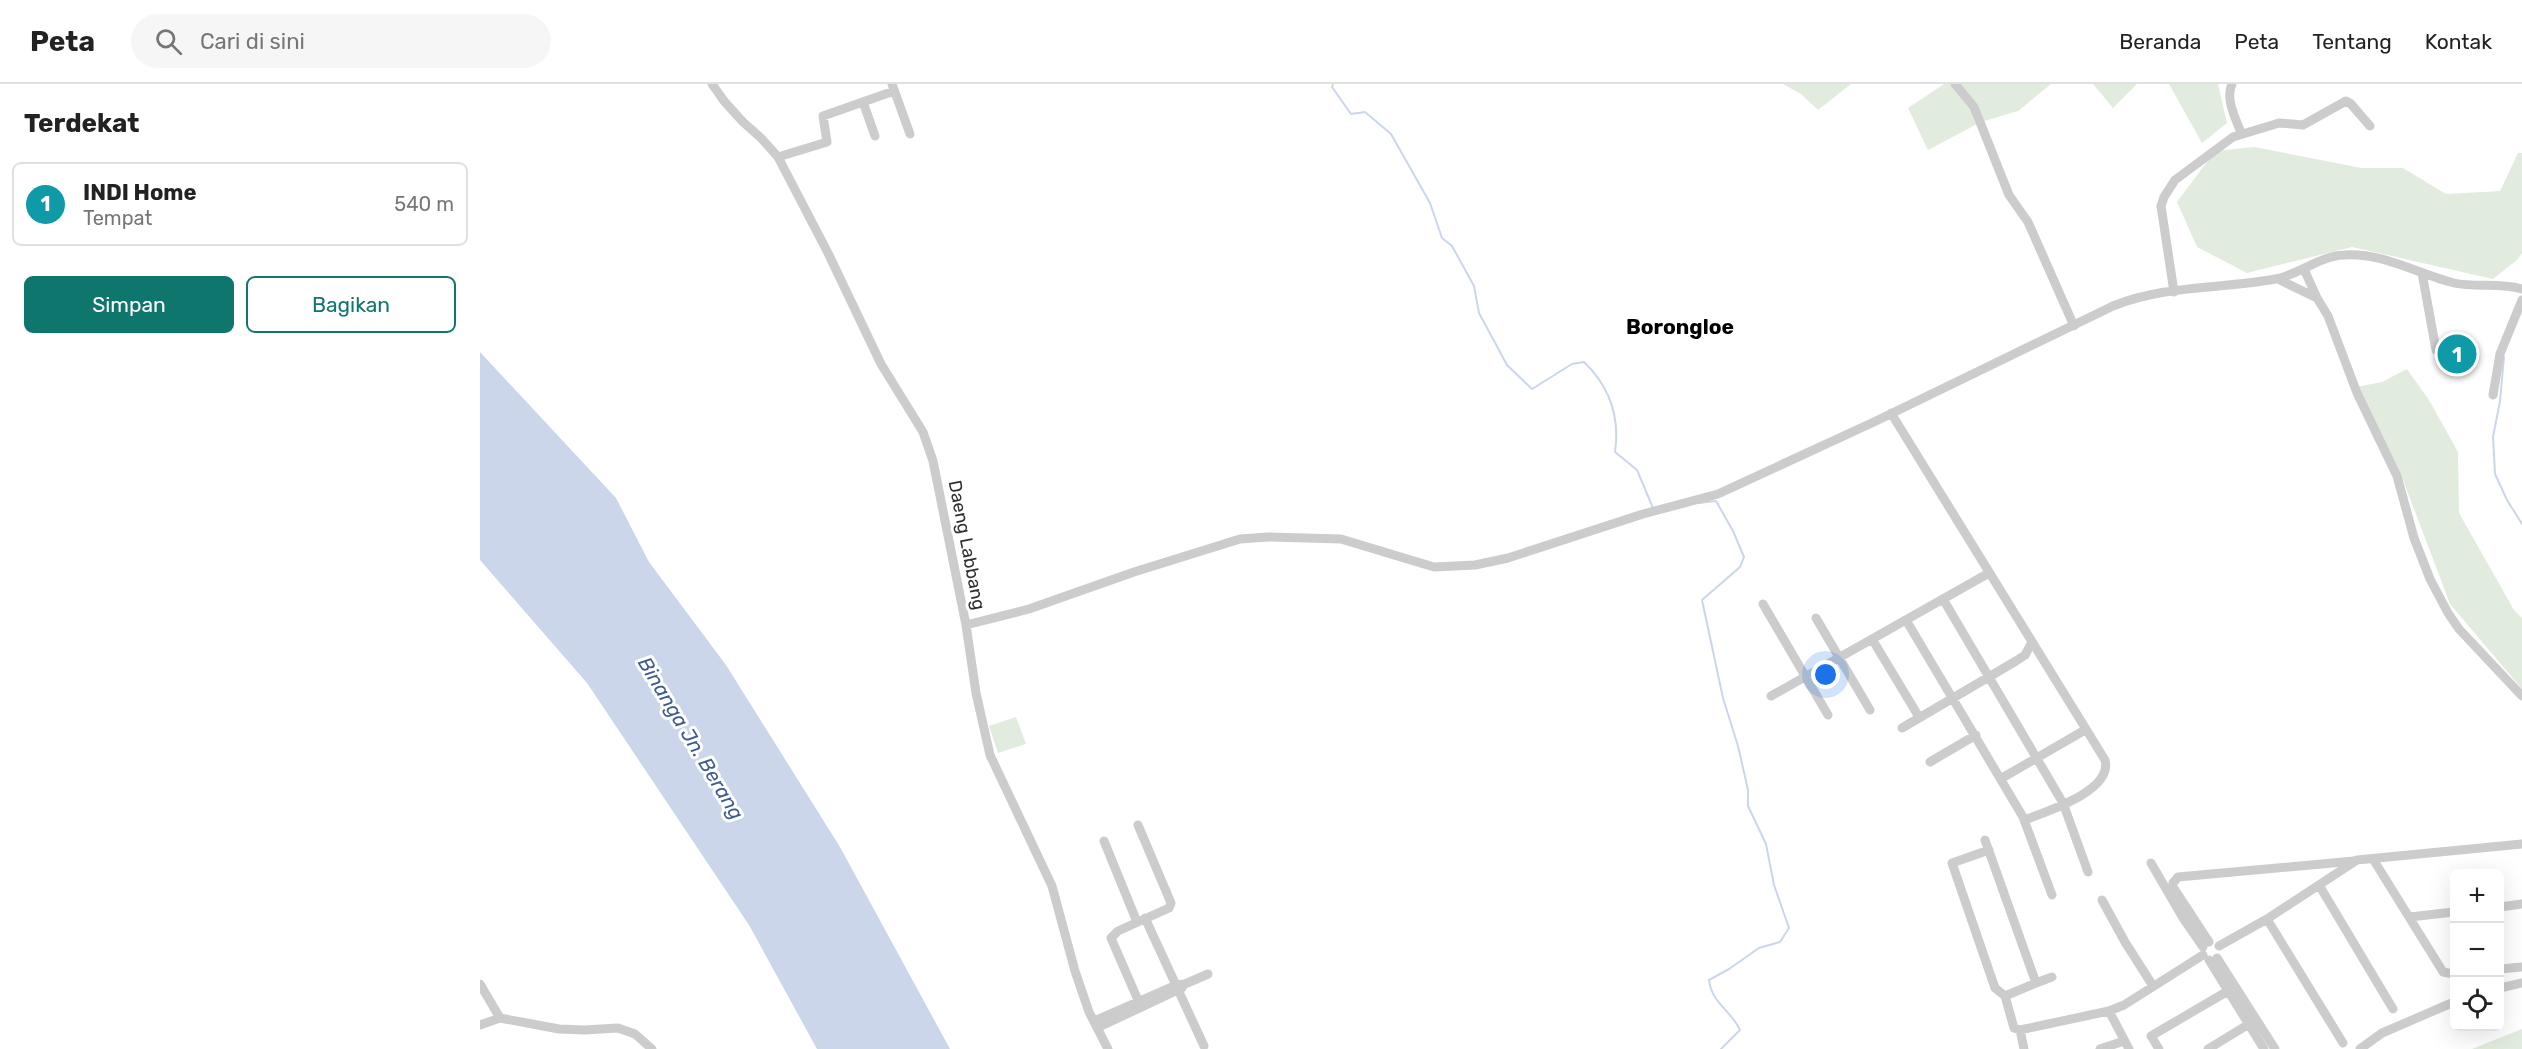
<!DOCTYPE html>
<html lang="id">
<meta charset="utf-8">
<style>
:root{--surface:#fff;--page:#f6f6f6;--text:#222;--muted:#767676;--line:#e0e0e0;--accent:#0f766e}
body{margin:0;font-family:Rubik,sans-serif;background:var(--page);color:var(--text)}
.controls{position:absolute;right:18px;bottom:18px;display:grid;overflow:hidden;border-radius:9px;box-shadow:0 6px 24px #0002}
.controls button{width:54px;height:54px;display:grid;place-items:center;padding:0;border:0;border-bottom:2px solid var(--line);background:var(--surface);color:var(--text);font:30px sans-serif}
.you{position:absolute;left:1346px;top:591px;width:21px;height:21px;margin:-15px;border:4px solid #fff;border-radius:50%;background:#1a73e8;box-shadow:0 0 0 9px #1a73e833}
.badge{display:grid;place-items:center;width:39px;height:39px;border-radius:50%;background:var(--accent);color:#fff;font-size:20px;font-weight:700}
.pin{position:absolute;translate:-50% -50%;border:3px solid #fff;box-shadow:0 2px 6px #0006}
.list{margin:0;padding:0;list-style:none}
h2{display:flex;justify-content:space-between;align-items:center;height:78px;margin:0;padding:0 24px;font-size:26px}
h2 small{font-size:20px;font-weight:400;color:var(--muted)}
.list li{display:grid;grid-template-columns:39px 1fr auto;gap:18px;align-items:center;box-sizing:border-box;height:84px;margin:0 12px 12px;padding:0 12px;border:2px solid var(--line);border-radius:9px}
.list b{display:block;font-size:22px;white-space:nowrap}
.list p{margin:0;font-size:20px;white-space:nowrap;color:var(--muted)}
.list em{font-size:20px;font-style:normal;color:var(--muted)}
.actions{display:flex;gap:12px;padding:18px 24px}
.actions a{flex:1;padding:14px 0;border:2px solid var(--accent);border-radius:9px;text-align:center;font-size:21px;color:var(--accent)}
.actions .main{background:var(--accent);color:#fff}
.icon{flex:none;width:33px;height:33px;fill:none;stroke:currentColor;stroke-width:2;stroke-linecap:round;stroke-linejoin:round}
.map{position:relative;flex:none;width:2042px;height:965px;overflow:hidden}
header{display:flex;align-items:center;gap:36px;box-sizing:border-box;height:84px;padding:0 30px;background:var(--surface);border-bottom:2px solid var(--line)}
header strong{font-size:28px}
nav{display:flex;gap:33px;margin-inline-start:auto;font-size:21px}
.search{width:420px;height:54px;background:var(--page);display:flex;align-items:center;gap:15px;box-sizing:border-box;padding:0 21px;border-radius:33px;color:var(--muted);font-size:22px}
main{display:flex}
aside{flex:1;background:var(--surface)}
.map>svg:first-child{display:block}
.green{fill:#e2ecde}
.water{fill:#cbd6eb}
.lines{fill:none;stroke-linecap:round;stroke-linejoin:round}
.stream{stroke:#cbd6eb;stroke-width:2}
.street{stroke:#ccc;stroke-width:9}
.labels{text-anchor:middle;stroke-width:6;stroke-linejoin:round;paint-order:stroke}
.street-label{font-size:18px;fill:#2f2f2f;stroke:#fff}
.water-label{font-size:20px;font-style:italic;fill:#3f5b90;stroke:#fff}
.quarter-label{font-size:21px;font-weight:bold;fill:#000;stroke:#fff}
</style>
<header>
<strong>Peta</strong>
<div class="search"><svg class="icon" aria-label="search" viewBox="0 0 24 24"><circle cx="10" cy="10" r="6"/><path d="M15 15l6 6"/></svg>Cari di sini</div>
<nav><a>Beranda</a><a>Peta</a><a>Tentang</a><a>Kontak</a></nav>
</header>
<main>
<aside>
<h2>Terdekat<small></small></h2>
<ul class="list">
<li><span class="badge" style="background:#0f9aa8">1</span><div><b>INDI Home</b><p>Tempat</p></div><em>540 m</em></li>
</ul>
<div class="actions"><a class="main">Simpan</a><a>Bagikan</a></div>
</aside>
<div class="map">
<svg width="2042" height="965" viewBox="0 0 2042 965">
<rect width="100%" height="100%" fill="#fff"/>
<path class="green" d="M 1303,0 L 1371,0 L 1338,26 L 1321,10 Z
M 1464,0 L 1571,0 L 1538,27 L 1501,38 L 1448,66 L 1428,24 Z
M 1613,0 L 1657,0 L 1633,24 Z
M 1689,0 L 1738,0 L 1747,39 L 1722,59 Z
M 1774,63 L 1882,84 L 1923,84 L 1966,110 L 2020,107 L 2038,69 L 2042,69 L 2042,169 L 2037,176 L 2013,195 L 1872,163 L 1767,189 L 1717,163 L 1697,118 L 1735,67 Z
M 1927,285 L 1949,316 L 1978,368 L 1979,429 L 2034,526 L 2042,534 L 2042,605 L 1970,520 L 1920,388 L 1876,303 L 1902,298 Z
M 536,633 L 546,660 L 518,669 L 509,642 Z
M 2042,945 L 2042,965 L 1992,965 Z"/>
<path class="water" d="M 0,268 L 136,414 L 169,478 L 246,581 L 360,763 L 470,965 L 337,965 L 269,841 L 107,599 L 0,476 Z"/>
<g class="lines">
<path class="stream" d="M 853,0 L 852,3 L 871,30 L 885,28 L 911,50 L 950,119 L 962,154 L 972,162 L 994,202 L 999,229 L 1027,281 L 1052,305 L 1092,280 L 1104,278 C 1130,303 1140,333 1135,368 L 1157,386 L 1173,424
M 2024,273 L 2020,317 L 2013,353 L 2015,390 L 2027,416 L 2042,440
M 1219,419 L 1236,417 L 1253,447 L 1264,473 L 1260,483 L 1222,516 L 1243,614 L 1258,662 L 1268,706 L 1268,722 L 1286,760 L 1294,801 L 1309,844 L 1300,858 L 1279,864 L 1249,885 L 1229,896 C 1232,920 1251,926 1260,946 L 1241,965"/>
<path class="street" d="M 232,0 L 244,17 L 263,38 L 281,54 L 298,73 L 348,169 L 401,280 L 443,348 L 453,377 L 486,541 L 496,609 L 510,671 L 572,802 L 595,887 L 609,928 L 628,965
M 412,0 L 430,50
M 1475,0 L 1494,23 L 1529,111 L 1548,138 L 1594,242
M 1752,0 C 1745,15 1756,35 1761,49
M 383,18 L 395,52
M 298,73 L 347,58 L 343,32 L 414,7
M 1824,185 L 1837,214 L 1848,232 L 1877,309 L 1917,392 L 1934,454 L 1950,495 L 1968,529 L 1979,545 L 2042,612
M 1942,189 L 1956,266
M 1798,195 L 1837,214
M 1694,208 L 1681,122 L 1684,113 L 1695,96 L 1753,53 L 1799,39 L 1823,41 L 1866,17 L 1870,19 L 1890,42
M 2013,311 L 2020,270 L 2042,216
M 1411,329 L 1625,676 C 1633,707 1567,727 1545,736
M 1463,515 L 1583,719 L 1608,788
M 1283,520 L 1348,631
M 1336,534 L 1390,626
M 1426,536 L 1543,733 L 1572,811
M 486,541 L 549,525 L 654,488 L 760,455 L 788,453 L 861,455 L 954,483 L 995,481 L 1028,474 L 1163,430 L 1238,410 L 1396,337 L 1633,222 C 1684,201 1742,205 1795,195 C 1819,191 1839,172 1864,171 C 1902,168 1938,190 1974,199 C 1996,204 2020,198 2042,205
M 1392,555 L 1439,633
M 1291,612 L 1509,489
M 1422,644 L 1536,577 L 1545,571 L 1551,560
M 1450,678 L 1496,651
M 1522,694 L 1605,646
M 658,741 L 691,819 L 689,824 L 638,847 L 631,854 L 661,923
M 1505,756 L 1556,899 L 1525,912 L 1534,944 L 1540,946
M 624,757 L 657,838
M 1509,766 L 1472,779 L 1515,904 L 1525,912
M 1893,775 L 1960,883 L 1963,888 L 1974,890
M 1671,779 L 1703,834 L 1723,863
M 1839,801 L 1913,925
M 1622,816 L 1645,858 L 1673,902
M 2020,823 L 2042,820
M 1930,833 L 1974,828
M 665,834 L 724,962
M 1787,835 L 1863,959
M 1729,858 L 1693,803 L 1693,799 L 1698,793 L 1874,777
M 1739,862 L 1787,835 L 1877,776 L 2042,760
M 1737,874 L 1795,965
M 1729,876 L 1784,965
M 2020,885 L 2042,883
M 1556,899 L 1572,893
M 0,900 L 20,934
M 2020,904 L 2042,899
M 1629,927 L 1649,965
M 614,937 L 696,901 L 705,900 L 728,890
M 0,941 L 20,934 L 79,945 L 104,946 L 138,944 L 155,950 L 172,965
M 617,944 L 702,904
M 1544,965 L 1540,946 L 1629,927 L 1644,921 L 1723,871
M 1620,965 L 1644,957
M 1679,965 L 1671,952 L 1748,907
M 1728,965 L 1769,940
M 1880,965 L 1902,949 L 1974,918"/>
</g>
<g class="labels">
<g class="street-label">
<text transform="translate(487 461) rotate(79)" y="6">Daeng Labbang</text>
</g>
<g class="water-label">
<text transform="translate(211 654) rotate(59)" y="7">Binanga Jn. Berang</text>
</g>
<g class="quarter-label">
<text x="1200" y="250">Borongloe</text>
</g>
</g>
</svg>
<div class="controls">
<button>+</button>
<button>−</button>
<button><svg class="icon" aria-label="locate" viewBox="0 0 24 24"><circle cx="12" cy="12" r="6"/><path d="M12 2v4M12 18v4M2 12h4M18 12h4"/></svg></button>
</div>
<div class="you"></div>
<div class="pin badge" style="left:1977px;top:270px;background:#0f9aa8">1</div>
</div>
</main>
